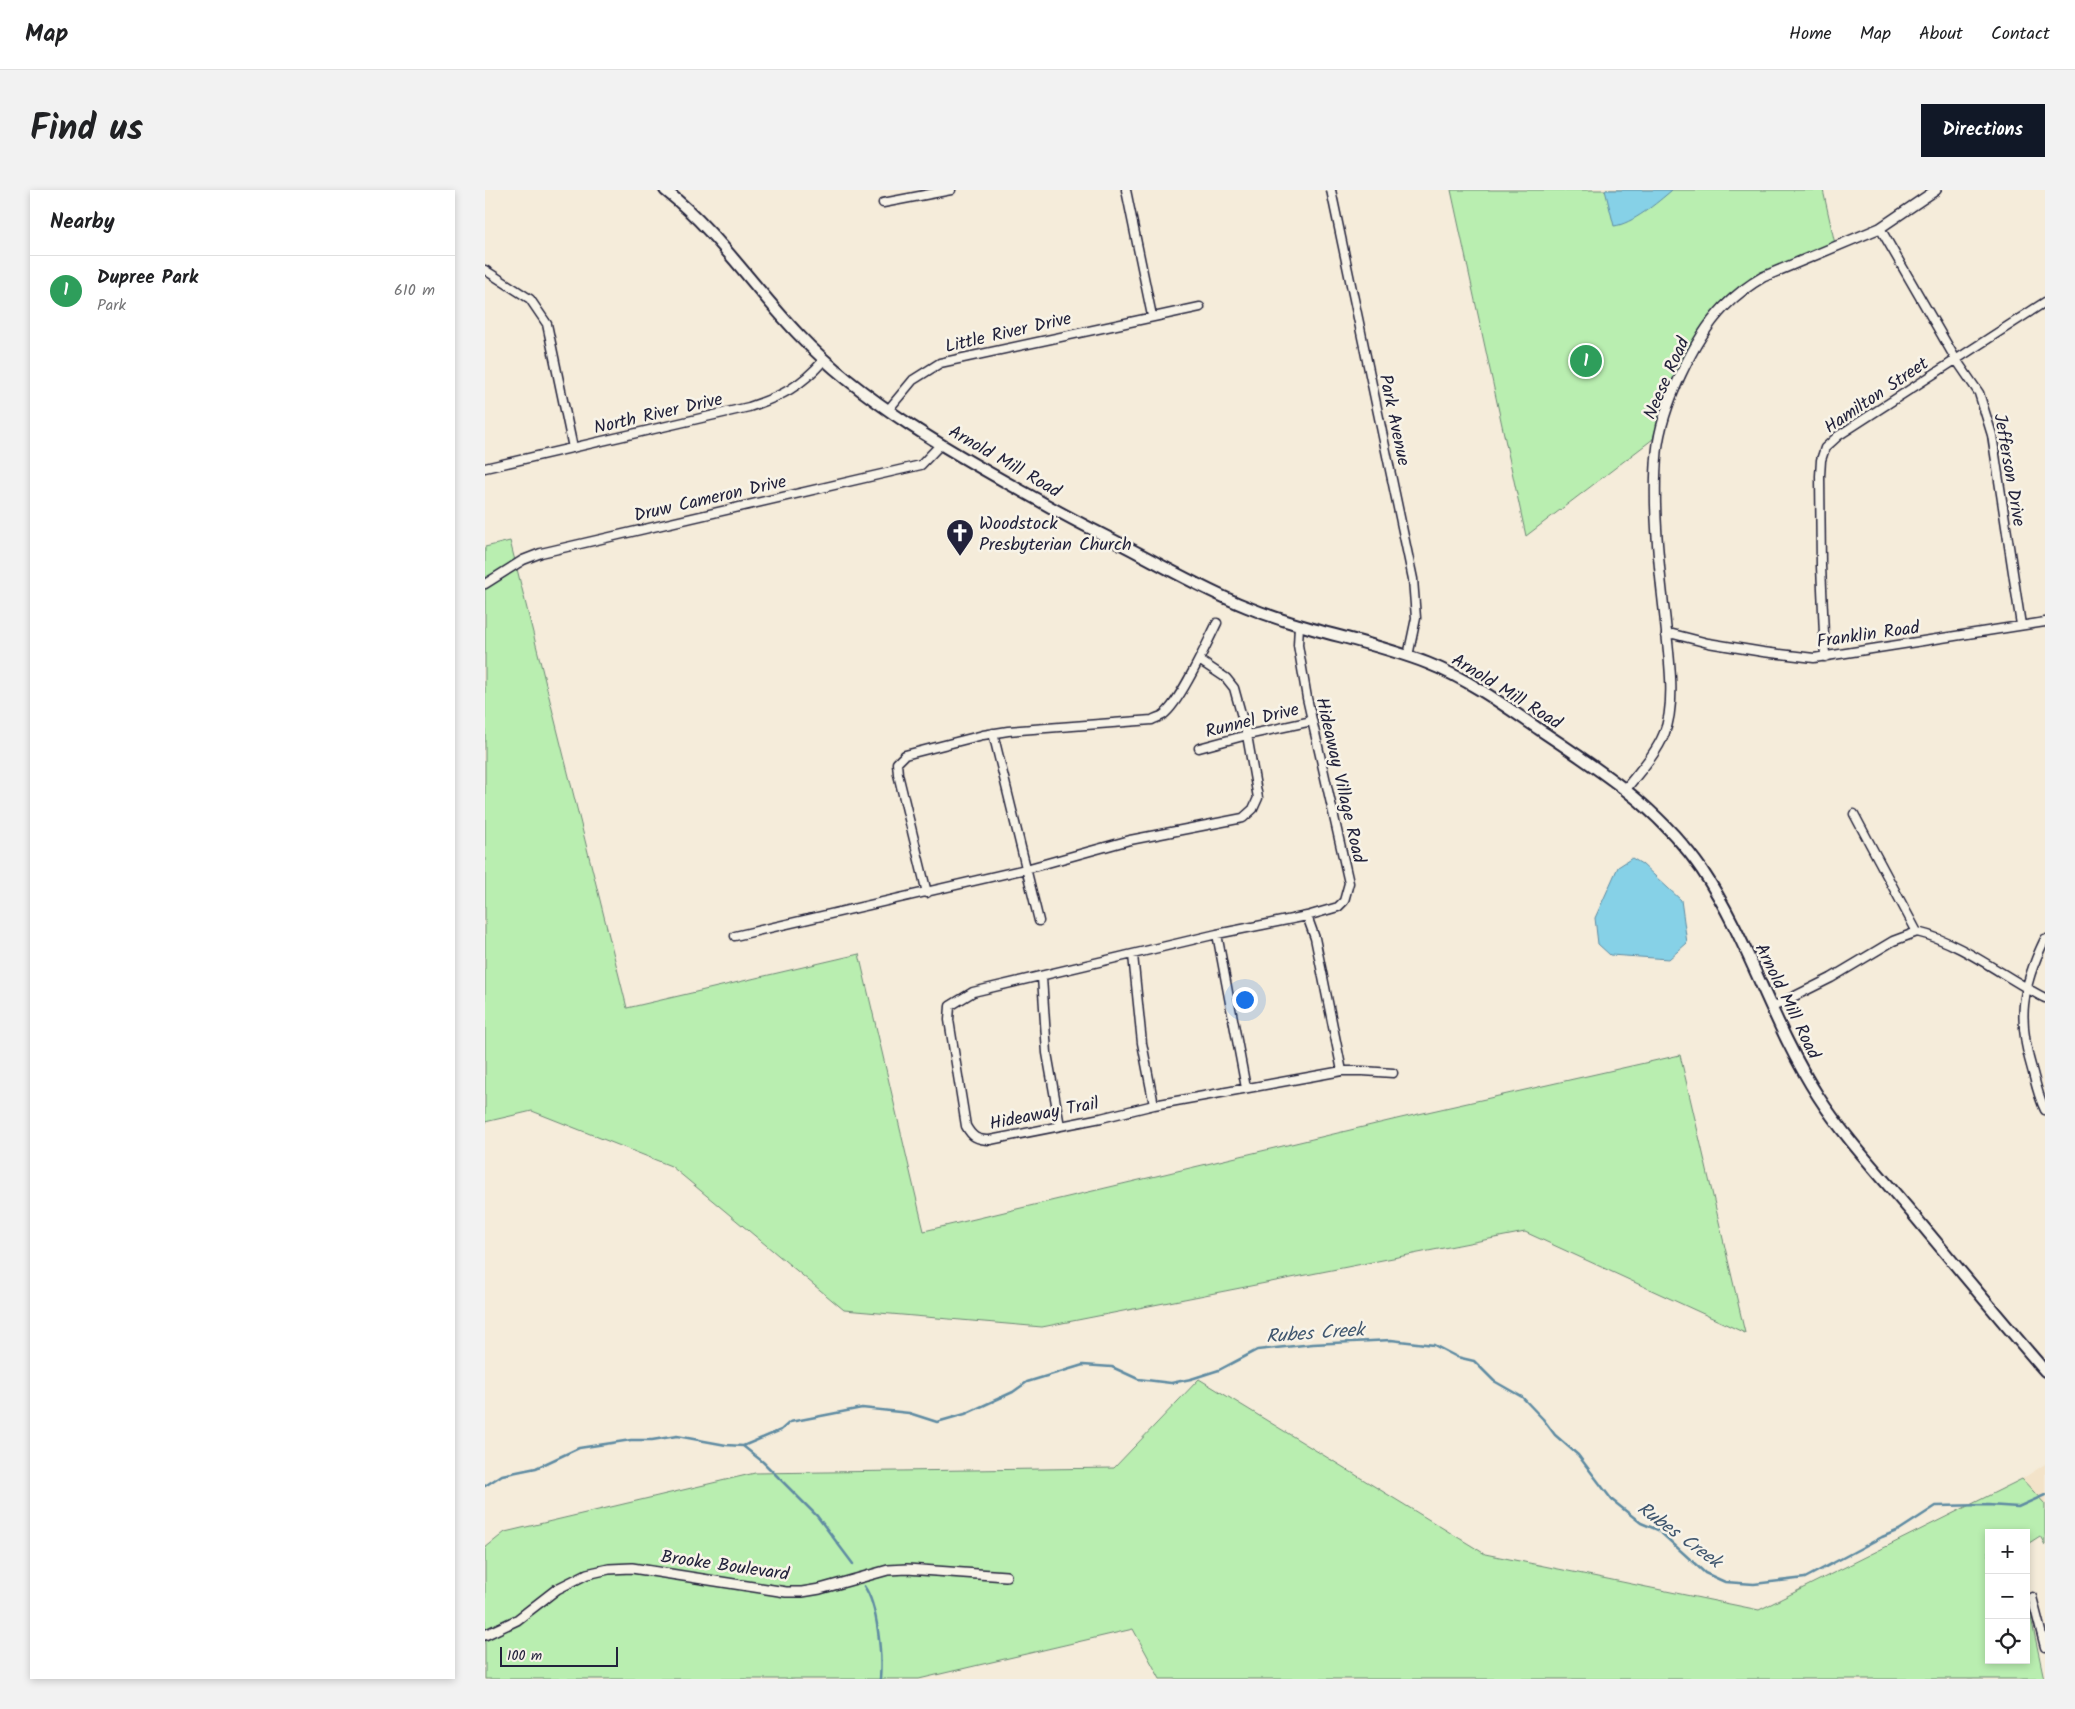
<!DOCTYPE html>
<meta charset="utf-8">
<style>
:root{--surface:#fff;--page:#f2f2f2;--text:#202124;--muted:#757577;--line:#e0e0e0;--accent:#111827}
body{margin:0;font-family:Kalam,sans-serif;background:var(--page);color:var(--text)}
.controls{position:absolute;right:15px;bottom:15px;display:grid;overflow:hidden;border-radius:0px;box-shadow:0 2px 8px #0003}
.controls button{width:45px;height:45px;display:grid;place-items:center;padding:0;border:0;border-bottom:1px solid var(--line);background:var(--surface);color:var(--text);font:25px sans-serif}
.scale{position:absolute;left:15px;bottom:12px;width:118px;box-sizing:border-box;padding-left:5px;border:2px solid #22223b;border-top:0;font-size:14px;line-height:18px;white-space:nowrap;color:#22223b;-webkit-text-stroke:4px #f7f3e8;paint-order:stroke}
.you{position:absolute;left:759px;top:809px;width:18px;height:18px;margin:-12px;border:4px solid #fff;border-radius:50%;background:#1a73e8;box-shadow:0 0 0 8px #1a73e833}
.badge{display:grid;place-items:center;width:32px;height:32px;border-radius:50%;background:var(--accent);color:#fff;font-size:16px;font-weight:700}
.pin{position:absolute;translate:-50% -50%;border:2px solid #fff;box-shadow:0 1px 5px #0006}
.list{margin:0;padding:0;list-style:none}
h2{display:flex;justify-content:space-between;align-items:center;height:65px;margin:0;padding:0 20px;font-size:21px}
h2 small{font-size:16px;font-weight:400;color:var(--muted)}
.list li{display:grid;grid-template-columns:32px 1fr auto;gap:15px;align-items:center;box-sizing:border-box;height:70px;padding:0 20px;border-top:1px solid var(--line)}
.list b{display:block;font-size:19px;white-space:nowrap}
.list p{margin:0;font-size:16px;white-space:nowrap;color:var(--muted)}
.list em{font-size:16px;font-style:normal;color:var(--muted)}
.icon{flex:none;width:28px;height:28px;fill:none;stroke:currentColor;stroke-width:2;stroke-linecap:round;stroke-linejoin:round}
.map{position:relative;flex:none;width:1560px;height:1489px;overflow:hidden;border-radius:0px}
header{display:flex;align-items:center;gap:30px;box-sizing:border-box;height:70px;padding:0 25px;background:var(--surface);border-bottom:1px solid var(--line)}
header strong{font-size:24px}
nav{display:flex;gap:28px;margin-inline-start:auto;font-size:18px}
.intro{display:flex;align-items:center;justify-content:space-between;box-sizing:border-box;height:120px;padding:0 30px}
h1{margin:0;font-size:35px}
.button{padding:12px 22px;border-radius:0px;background:var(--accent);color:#fff;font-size:18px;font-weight:700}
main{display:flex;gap:30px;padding:0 30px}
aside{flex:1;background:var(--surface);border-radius:0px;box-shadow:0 2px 8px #0003}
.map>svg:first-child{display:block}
.built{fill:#f3e3c9}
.green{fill:#b9eeb0;stroke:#6e8876}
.water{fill:#86d1e7;stroke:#5e8ba2}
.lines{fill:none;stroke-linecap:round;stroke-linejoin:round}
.stream{stroke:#5e8ba2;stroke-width:2.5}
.minor-casing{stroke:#22223b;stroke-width:11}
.tertiary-casing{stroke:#22223b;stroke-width:12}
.secondary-casing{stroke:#22223b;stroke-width:14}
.minor{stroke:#f7f3e8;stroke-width:8}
.tertiary{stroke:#f7f3e8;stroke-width:9}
.secondary{stroke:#f7f3e8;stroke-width:10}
.labels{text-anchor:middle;stroke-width:5;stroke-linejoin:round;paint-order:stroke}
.street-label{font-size:18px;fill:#22223b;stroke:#f7f3e8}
.poi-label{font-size:18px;fill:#22223b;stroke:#f7f3e8;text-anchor:start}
.water-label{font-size:19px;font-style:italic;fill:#40576f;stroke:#f7f3e8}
</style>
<header>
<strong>Map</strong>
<nav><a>Home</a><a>Map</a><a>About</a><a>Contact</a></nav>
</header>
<div class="intro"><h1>Find us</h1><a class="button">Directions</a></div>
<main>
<aside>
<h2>Nearby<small></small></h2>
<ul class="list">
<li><span class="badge" style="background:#2e9e5b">1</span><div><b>Dupree Park</b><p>Park</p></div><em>610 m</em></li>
</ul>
</aside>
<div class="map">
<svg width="1560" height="1489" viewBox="0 0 1560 1489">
<rect width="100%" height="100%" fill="#f5ecda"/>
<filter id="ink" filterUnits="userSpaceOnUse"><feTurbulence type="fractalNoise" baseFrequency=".02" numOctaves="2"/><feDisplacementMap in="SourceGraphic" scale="10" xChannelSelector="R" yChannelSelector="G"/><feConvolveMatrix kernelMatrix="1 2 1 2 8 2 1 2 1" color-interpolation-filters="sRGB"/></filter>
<g filter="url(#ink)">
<path class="built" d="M 1560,1274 L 1560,1314 L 1537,1289 Z"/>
<path class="green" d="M 966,0 L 1338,0 L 1350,54 L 1278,83 L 1258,94 L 1239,109 L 1226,125 L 1202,163 L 1182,206 L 1168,249 L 1041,346 Z
M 25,351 L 142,818 L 374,764 L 439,1041 L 916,928 L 1195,865 L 1260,1143 L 1040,1042 L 557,1137 L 359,1120 L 186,976 L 47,921 L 0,932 L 0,357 Z
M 714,1189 L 1000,1364 L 1274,1420 L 1537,1289 L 1560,1314 L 1560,1355 L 1555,1346 L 1541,1355 L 1541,1343 L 1504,1343 L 1504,1470 L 1541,1470 L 1541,1404 L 1559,1489 L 675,1489 L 648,1439 L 434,1489 L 0,1489 L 0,1358 L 20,1342 L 270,1283 L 629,1278 Z"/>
<path class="water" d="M 1120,0 L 1187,0 C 1172,13 1147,34 1129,36 Z
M 1147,668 L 1157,674 L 1196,710 L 1202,753 L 1184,769 L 1125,765 L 1113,754 L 1110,728 L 1133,677 Z"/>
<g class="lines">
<path class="stream" d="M 258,1256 L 278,1272 L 332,1326 L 368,1374
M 0,1296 L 17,1285 L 51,1278 L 94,1258 L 146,1250 L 167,1250 L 192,1246 L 241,1255 L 258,1256 L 296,1240 L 305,1232 L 377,1218 L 424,1223 L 452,1232 L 480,1224 L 528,1202 L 542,1192 L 598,1175 L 627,1177 L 653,1189 L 686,1193 L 706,1189 L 734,1180 L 772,1160 L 828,1154 L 906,1150 L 949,1155 L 972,1167 L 989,1171 L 1009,1191 L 1037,1207 L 1058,1229 L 1070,1245 L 1093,1265 L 1127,1310 L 1156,1333 L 1173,1340 L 1220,1383 L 1240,1392 L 1269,1394 L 1320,1388 L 1397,1347 L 1414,1340 L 1451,1316 L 1503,1315 L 1533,1317 L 1560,1305
M 379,1396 C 393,1415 397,1466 395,1489"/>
<defs>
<path id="minor" d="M 641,0 L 667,126
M 846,0 L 928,389 L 931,428 L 923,466
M 398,13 L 466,0
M 1395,38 L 1470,168 L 1494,203 L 1507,245 L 1536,435
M 0,80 L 45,109 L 62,134 L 88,258
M 403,220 L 428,190 L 455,173 L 715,117
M 0,278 L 264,217 C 297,206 315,197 339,170
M 0,394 L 38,370 L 56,363 L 436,275 L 456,254
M 814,435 L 813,455 L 822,508 L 864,693 L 859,711 L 853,717 L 822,726 L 732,744 L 488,802 L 465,816 L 464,830 L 481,936 C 487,947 492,950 505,950 L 616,928 L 669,915 L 857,881 L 878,881 L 908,883
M 1181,445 L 1188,444 L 1223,453 L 1278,462 L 1329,468 L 1560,432
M 1340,467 L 1336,376 L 1335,286 L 1336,270 L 1340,258 L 1353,246 L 1560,112
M 508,543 L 554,731
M 714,558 L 762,545 L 827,531
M 1369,624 L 1432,742
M 442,703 L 413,584 L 412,573 L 420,565 L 498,545 L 523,541 L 667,530 C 670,528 675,527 678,525 C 695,513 722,453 732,433
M 822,726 L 830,748 L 857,881
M 732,744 L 761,898
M 250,746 L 541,679 L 645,650 L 758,628 L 768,619 L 773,608 L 762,545 L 749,498 L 741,488 L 714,470
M 1560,749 C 1536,798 1532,830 1548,883 C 1551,895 1554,908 1560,920
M 648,765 L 657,853 L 669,915
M 557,787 L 562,863 L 575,936
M 1286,818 L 1346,788 L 1408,751 L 1432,742 C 1476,752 1520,788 1560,808
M 1547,1407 L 1560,1457"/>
<path id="tertiary" d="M 1140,600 C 1153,583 1171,564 1179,544 C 1192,513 1183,461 1180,428 C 1174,377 1167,313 1172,262 C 1176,218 1209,148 1239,117 C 1251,105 1264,95 1278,87 L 1395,38 L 1451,0
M 0,1445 L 32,1430 L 72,1399 L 102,1384 L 124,1379 L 147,1378 L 301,1402 L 317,1402 L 335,1399 L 403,1380 L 422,1379 L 521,1386"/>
<path id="secondary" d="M 180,0 C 232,41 269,98 314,145 C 378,213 471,265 553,310 C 585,329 619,345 653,363 C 689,382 724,402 762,417 C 820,441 883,450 942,473 C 983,489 1019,515 1055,540 C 1088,562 1123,585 1154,611 C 1177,631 1200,655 1217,680 C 1264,750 1287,835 1333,906 C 1360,948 1395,985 1427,1023 C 1471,1076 1515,1129 1560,1181"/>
</defs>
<use href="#minor" class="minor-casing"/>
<use href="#tertiary" class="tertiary-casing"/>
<use href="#secondary" class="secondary-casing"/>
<use href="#minor" class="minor"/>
<use href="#tertiary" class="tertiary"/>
<use href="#secondary" class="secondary"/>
</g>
</g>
<defs>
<symbol id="church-pin" viewBox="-11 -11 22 30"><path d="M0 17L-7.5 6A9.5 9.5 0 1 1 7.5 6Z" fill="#22223b" stroke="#f7f3e8"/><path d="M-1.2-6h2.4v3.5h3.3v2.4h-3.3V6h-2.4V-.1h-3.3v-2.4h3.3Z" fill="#fff"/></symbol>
</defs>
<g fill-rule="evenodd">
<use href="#church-pin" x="459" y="327" width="32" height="43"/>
</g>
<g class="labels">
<g class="street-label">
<text transform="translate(523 142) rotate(-13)" y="6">Little River Drive</text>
<text transform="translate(1181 188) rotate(-66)" y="6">Neese Road</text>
<text transform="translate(1391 205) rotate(-34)" y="6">Hamilton Street</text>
<text transform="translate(173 223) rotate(-13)" y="6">North River Drive</text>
<text transform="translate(910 230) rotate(78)" y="6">Park Avenue</text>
<text transform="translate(520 271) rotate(30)" y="6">Arnold Mill Road</text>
<text transform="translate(1525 280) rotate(80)" y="6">Jefferson Drive</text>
<text transform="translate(225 308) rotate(-13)" y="6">Druw Cameron Drive</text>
<text transform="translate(1383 444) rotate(-8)" y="6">Franklin Road</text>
<text transform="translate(1022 501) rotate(32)" y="6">Arnold Mill Road</text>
<text transform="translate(767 530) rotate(-14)" y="6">Runnel Drive</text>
<text transform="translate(856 590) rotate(77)" y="6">Hideaway Village Road</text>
<text transform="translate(1303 811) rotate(64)" y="6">Arnold Mill Road</text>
<text transform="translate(559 923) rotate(-11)" y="6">Hideaway Trail</text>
<text transform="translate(240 1375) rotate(8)" y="6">Brooke Boulevard</text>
</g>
<g class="poi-label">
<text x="494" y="339">Woodstock<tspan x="494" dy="21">Presbyterian Church</tspan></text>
</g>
<g class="water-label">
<text transform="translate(830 1142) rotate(-4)" y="7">Rubes Creek</text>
<text transform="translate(1195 1344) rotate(36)" y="7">Rubes Creek</text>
</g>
</g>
</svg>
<div class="controls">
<button>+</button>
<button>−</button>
<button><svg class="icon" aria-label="locate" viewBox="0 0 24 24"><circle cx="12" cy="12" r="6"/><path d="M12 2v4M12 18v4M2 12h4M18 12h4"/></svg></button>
</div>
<div class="scale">100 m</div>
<div class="you"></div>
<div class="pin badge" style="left:1101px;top:171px;background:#2e9e5b">1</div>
</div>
</main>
